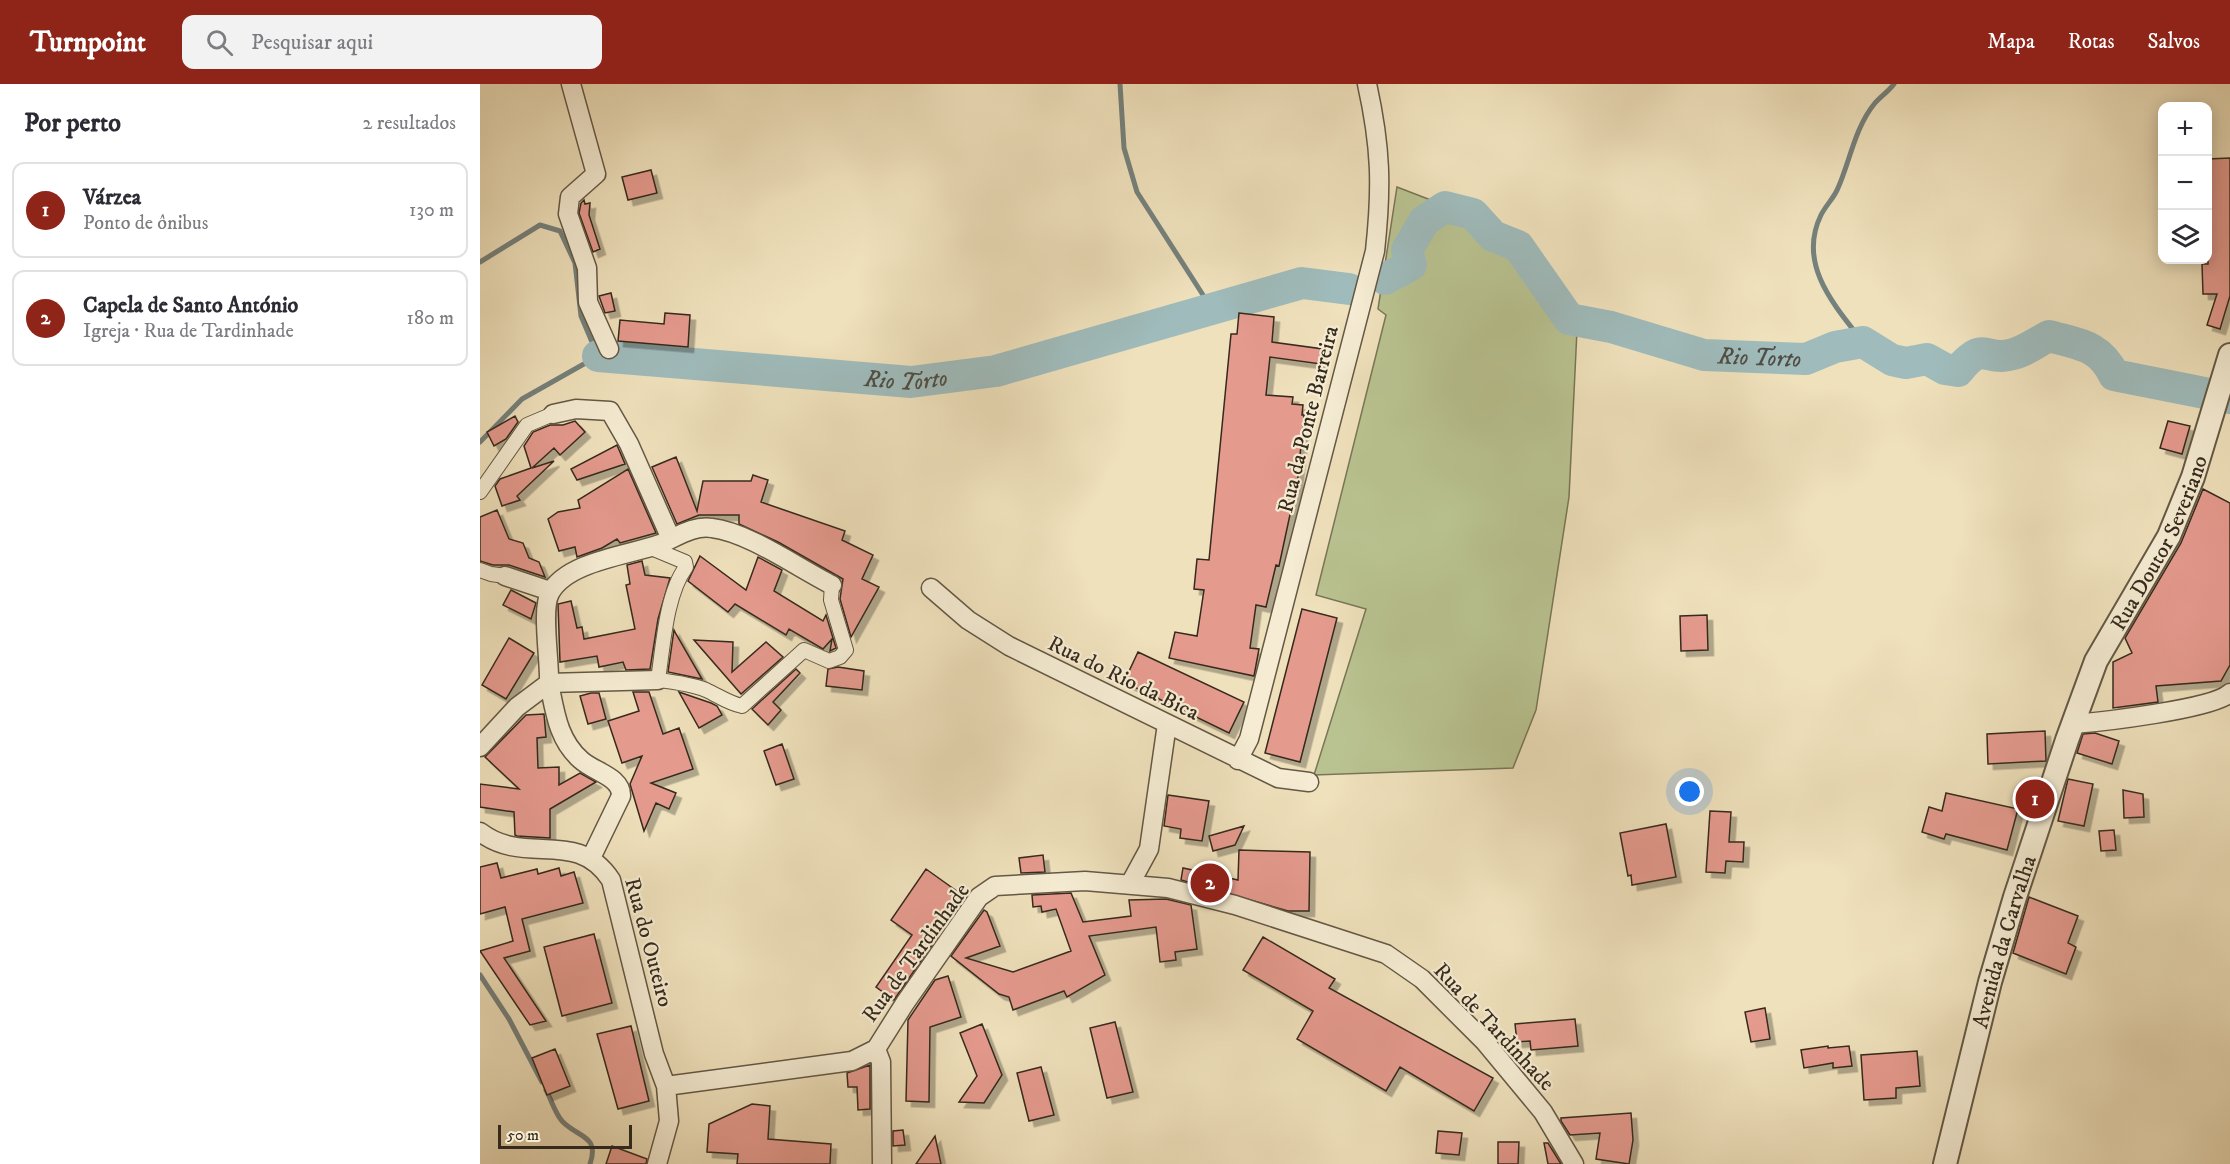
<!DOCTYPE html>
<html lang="pt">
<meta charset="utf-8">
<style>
:root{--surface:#fff;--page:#f2f2f3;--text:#2b2b33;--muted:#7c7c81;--line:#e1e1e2;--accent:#8f2418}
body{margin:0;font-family:"IM FELL DW Pica",serif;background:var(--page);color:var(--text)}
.controls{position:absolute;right:18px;top:18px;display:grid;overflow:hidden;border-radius:12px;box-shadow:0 3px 15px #0003}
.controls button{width:54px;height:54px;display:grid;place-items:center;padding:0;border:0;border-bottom:2px solid var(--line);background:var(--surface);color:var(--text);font:30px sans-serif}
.scale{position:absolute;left:18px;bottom:15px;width:134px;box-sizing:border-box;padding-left:6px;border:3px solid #362a1d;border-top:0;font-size:16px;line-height:21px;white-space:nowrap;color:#362a1d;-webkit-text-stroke:4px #f5ecd3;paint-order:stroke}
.you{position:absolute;left:1210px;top:708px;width:21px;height:21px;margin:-15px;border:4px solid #fff;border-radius:50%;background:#1a73e8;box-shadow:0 0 0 9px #1a73e833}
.badge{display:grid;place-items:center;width:39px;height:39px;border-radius:50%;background:var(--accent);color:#fff;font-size:20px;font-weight:700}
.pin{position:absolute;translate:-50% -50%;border:3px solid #fff;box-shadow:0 2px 6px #0006}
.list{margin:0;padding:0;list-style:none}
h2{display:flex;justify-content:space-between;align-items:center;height:78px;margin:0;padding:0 24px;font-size:26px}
h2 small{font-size:20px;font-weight:400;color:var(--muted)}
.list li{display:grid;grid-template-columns:39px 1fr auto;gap:18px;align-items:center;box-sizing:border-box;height:96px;margin:0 12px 12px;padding:0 12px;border:2px solid var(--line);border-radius:12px}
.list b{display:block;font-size:22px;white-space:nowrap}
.list p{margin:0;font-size:20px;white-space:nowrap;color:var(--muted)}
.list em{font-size:20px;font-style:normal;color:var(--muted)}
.icon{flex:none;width:33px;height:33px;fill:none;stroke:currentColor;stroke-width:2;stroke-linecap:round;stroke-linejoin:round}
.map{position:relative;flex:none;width:1750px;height:1080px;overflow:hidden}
header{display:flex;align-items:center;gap:36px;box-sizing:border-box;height:84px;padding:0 30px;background:var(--accent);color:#fff}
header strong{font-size:28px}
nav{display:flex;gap:33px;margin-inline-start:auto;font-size:21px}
.search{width:420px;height:54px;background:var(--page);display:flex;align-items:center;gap:15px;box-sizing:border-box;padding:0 21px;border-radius:12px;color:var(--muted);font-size:22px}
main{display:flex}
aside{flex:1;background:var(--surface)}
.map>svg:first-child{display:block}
.green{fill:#b9c391;stroke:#787657;stroke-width:1.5}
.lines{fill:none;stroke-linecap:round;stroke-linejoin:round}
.stream{stroke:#75817c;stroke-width:5}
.river{stroke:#9fbbbb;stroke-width:32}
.building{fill:#e59a8e;stroke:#362a1d;stroke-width:1.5;filter:url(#shadow)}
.pedestrian-casing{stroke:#645845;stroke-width:16}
.minor-casing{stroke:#645845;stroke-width:21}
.tertiary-casing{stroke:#645845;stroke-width:26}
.pedestrian{stroke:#f5ecd3;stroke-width:14}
.minor{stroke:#f5ecd3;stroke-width:18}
.tertiary{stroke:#f5ecd3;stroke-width:22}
.labels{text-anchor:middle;stroke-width:4.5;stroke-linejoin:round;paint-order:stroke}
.street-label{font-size:22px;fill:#362a1d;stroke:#f5ecd3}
.water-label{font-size:24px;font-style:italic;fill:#504e44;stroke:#f5ecd3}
</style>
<header>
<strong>Turnpoint</strong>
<div class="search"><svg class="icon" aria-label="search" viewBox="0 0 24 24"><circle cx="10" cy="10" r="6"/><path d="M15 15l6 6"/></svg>Pesquisar aqui</div>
<nav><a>Mapa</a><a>Rotas</a><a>Salvos</a></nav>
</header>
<main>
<aside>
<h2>Por perto<small>2 resultados</small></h2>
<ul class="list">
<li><span class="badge">1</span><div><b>Várzea</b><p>Ponto de ônibus</p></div><em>130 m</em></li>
<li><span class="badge">2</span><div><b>Capela de Santo António</b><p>Igreja · Rua de Tardinhade</p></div><em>180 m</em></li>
</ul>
</aside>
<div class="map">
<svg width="1750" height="1080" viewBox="0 0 1750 1080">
<defs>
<filter id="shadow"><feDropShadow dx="5.5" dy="5.5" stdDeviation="0" flood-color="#0004"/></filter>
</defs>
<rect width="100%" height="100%" fill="#efe1bc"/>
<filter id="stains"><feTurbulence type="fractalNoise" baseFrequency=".00333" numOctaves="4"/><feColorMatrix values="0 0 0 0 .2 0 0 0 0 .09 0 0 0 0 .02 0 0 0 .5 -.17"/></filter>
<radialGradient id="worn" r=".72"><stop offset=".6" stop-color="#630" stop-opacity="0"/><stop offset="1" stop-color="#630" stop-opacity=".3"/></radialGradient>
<path class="green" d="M 917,103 L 974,125 L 1071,204 L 1090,244 L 1097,246 L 1089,413 L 1056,626 L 1033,684 L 834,691 L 886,525 L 836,511 L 906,231 L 898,225 Z"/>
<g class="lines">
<path class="stream" d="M 640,0 L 644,64 L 657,108 L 732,225
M 0,178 L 60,141 L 80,147 L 95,179 L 101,232 L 118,272 L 42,315 L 0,358
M 1383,258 C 1354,221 1317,180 1341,131 C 1346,121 1354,114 1358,104 C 1370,77 1375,43 1395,19 C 1401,12 1408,8 1414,0
M 0,891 L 29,935 L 62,998
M 66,1006 C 71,1015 75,1029 82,1037 C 98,1054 120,1051 110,1080"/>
<g class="river">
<path id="s1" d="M 905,195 L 931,181 L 927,166 L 944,137 L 965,123 L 993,130 L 1013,152 L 1038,162 L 1089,235 L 1131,243 L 1224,271 L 1326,275 L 1355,263 L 1383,258 L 1412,276 L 1426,279 L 1447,275 L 1465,285 L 1478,287 C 1504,255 1505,277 1529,271 C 1543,269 1557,258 1569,252 C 1598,260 1620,261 1634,291 L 1750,314"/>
<path id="s2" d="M 118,272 L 431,298 L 516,287 L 822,199 L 869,205"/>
</g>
</g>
<path class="building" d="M 1750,74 L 1750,212 L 1740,245 L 1727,241 L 1737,210 L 1723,210 L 1722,180 L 1728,180 L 1728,75 Z
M 171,86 L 177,109 L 148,116 L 142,93 Z
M 104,116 L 105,120 L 110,119 L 109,131 L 120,165 L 113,168 L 99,129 L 101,119 Z
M 131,209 L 135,227 L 125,229 L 119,212 Z
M 185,229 L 210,231 L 208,263 L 138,257 L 140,236 L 184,240 Z
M 759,229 L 794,233 L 792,258 L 843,265 L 841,280 L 790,273 L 786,311 L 813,313 L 812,320 L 823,321 L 822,331 L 824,331 L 816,412 L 814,412 L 799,482 L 796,481 L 786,523 L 776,521 L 770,564 L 779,565 L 774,592 L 689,574 L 695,548 L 717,552 L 724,506 L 714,505 L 717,475 L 729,476 L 751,250 L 757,250 Z
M 35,332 L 38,338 L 26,355 L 14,362 L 7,348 Z
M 95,337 L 105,348 L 80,371 L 74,364 L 52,384 L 74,377 L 37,412 L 40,416 L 22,422 L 15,402 L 20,395 L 51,384 L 44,362 L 53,348 L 70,341 L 83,341 Z
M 1688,337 L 1710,342 L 1702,370 L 1680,364 Z
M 137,361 L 145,380 L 97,396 L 91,385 Z
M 196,373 L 217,427 L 223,397 L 271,397 L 273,391 L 288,396 L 281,418 L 365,447 L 362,456 L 393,471 L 382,495 L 399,503 L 371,553 L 360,515 L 363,495 L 298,458 L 259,440 L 259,431 L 219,431 L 197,440 L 172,383 Z
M 148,385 L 176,449 L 140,459 L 137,455 L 122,464 L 97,473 L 95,463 L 79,467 L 68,435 L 78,428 L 100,424 L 98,416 Z
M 1723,405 L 1750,419 L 1750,581 L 1741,597 L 1676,602 L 1678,618 L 1633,624 L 1633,578 L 1652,569 L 1645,554 L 1701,459 Z
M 17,426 L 29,455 L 43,459 L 49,474 L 59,478 L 65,493 L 29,481 L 13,481 L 0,477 L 0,433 Z
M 220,472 L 266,506 L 278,473 L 302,486 L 294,507 L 343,537 L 346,531 L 356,564 L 350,567 L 352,555 L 343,565 L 309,545 L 306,551 L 255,520 L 248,528 L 208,497 Z
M 162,477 L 165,491 L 190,494 L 178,535 L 170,585 L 146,586 L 143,578 L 119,583 L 117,572 L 80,578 L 78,520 L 91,517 L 97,544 L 102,543 L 104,555 L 155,545 L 146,501 L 150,500 L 147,481 Z
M 31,506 L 56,519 L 51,535 L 23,521 Z
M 822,525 L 857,534 L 820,678 L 785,669 Z
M 1227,531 L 1228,566 L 1201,567 L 1200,532 Z
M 194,546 L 196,550 L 222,595 L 188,588 Z
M 29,554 L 54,569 L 26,615 L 2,601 Z
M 214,556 L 253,558 L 252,588 L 286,558 L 303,573 L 261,610 Z
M 658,568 L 764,618 L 749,649 L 644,598 Z
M 358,583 L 384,587 L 382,606 L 346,602 L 348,585 Z
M 316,585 L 320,589 L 293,618 L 301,626 L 288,641 L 272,625 Z
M 153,608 L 169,608 L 183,650 L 199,644 L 213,685 L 171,699 L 196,709 L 189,725 L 176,719 L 164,747 L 150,700 L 162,672 L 142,679 L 128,637 L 159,627 Z
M 199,608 L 231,619 L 237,622 L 242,631 L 219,644 Z
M 111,609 L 119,609 L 126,635 L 108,640 L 100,612 Z
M 64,630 L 66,653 L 57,654 L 58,684 L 79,683 L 79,701 L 100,689 L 116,698 L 70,725 L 70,754 L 37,752 L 35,751 L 34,728 L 0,723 L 0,700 L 39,705 L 5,673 L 46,631 Z
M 1565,647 L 1566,677 L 1508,680 L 1507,650 Z
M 1615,649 L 1639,657 L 1632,680 L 1597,669 L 1603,650 Z
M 302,660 L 314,695 L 296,701 L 284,667 Z
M 1588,695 L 1613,700 L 1604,742 L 1578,737 Z
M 1643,706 L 1663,710 L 1664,733 L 1644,734 Z
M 1466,709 L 1538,725 L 1527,766 L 1466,750 L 1464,755 L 1442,748 L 1449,723 L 1462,727 Z
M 688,711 L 729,717 L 722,757 L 700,754 L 701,745 L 684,742 Z
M 1230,727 L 1251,728 L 1249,758 L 1264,758 L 1263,778 L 1246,777 L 1245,789 L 1226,788 Z
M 1186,740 L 1196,793 L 1152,801 L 1151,791 L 1148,792 L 1140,749 Z
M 764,742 L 755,761 L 733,767 L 729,752 Z
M 1634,746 L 1636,766 L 1621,767 L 1619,747 Z
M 759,766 L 830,768 L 829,827 L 808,827 L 701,796 L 703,784 L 758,796 Z
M 563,771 L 565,788 L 541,789 L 539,774 Z
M 17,779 L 21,794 L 57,785 L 58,790 L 79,784 L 81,792 L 94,788 L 103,819 L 42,835 L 50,867 L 24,874 L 66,937 L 50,941 L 0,867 L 33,857 L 25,823 L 0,830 L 0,783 Z
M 446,785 L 485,813 L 414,916 L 396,903 L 432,851 L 411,836 Z
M 591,809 L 603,838 L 651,832 L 649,816 L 686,815 L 711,821 L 717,865 L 695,868 L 696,876 L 680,878 L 676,843 L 609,852 L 625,891 L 587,913 L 584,907 L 533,926 L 529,913 L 519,910 L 471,872 L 504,826 L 507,828 L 520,862 L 486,874 L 533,888 L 591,867 L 576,825 L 562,828 L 561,822 L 553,823 L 552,811 Z
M 1549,813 L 1598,832 L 1588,859 L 1596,863 L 1586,890 L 1533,869 Z
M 114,850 L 132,919 L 82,932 L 64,863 Z
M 783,853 L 855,895 L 849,904 L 1013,994 L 994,1027 L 920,983 L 906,1007 L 817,955 L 833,927 L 763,886 Z
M 468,892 L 481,933 L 450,943 L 449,1018 L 426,1017 L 428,936 L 455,896 Z
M 1285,924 L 1290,955 L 1271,958 L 1265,928 Z
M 1095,935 L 1098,962 L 1051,966 L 1050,957 L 1037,958 L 1035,940 Z
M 635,938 L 653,1008 L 627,1014 L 610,944 Z
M 502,940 L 522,991 L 504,1019 L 479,1018 L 497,992 L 480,949 Z
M 151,942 L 169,1017 L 138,1025 L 117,950 Z
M 1348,962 L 1348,964 L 1369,962 L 1372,982 L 1353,984 L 1353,979 L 1324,984 L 1321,966 Z
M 75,965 L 90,1002 L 67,1011 L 52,974 Z
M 1437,967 L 1440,1002 L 1416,1004 L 1416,1014 L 1384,1016 L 1381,971 Z
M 390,981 L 390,1025 L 378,1026 L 377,1003 L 368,1003 L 367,989 Z
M 561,983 L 574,1031 L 549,1037 L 537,989 Z
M 272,1020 L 290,1022 L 288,1055 L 351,1060 L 350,1080 L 257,1080 L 258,1070 L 227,1068 L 229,1040 Z
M 1151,1029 L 1153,1056 L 1149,1080 L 1116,1075 L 1120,1049 L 1090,1051 L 1081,1037 L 1081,1034 Z
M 423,1046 L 425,1061 L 413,1062 L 413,1047 Z
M 958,1047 L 982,1049 L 979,1071 L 956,1069 Z
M 455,1052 L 461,1080 L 436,1080 Z
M 1018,1058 L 1039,1058 L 1038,1080 L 1018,1080 Z
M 1064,1059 L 1068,1059 L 1081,1080 L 1068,1080 Z
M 132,1062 L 167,1075 L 166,1080 L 126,1080 Z"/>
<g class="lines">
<defs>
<path id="pedestrian" d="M 0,408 L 47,341 L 73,330
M 169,463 L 205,478 L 206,483 C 186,510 183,563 178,596 C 194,598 211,600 226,606 C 239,612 248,619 262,622 L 324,566 L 349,577 L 360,573 L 366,566 L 351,516 L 352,501
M 0,486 L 11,490 L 25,492"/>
<path id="minor" d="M 91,0 L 116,90 L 90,113 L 88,130 L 107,184 L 108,218 L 129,265
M 73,330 L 96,325 L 130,327 L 149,360 L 191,455
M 25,492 L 70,507
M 451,504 L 488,536 L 529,562 L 798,694 L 829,698
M 1593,640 C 1621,638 1733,625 1750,609
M 0,663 L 37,623 L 69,599 C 70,577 61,525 70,509 C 87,477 150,471 180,460 C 197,453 213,441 232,444 C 268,448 318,484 352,501
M 758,676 L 769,655 L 895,167 C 902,103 901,63 887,0
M 0,748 C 46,783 96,743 131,796 L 174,970 L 186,1002 L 189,1037 L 177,1080
M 111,774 L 141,712 C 142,693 114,688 101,676 C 78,656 75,628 69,599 L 178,596
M 650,800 L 669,765 L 687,640
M 396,965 L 401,978 L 402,1080
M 186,1002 L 372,977 L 396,965 L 425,919 L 499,813 L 515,802 L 605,797 L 688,804 L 755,821 L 906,870 L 942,895 L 1005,958 L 1063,1028 L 1094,1080"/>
<g id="tertiary">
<path id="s3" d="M 1465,1080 L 1510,898 L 1535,813 L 1587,656 L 1616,577 L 1689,452 L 1713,393 L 1750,271"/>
</g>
</defs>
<use href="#pedestrian" class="pedestrian-casing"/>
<use href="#minor" class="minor-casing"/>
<use href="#tertiary" class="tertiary-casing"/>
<use href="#pedestrian" class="pedestrian"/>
<use href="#minor" class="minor"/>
<use href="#tertiary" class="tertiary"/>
</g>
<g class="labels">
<g class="street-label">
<text transform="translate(827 335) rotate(-76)" y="8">Rua da Ponte Barreira</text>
<text dy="8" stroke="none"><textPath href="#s3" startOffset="660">Rua Doutor Severiano</textPath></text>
<text transform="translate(644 593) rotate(26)" y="8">Rua do Rio da Bica</text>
<text transform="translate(170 858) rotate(75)" y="8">Rua do Outeiro</text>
<text dy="8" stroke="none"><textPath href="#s3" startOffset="230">Avenida da Carvalha</textPath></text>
<text transform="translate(435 868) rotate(-54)" y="8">Rua de Tardinhade</text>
<text transform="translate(1015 942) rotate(47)" y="8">Rua de Tardinhade</text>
</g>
<g class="water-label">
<text dy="8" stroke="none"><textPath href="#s1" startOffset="474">Rio Torto</textPath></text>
<text dy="8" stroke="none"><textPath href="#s2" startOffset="309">Rio Torto</textPath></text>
</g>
</g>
<rect width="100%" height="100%" filter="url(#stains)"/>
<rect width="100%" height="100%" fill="url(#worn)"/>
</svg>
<div class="controls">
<button>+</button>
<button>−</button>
<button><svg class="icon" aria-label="layers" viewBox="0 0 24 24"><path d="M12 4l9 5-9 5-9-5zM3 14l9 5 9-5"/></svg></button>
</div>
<div class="scale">50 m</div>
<div class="you"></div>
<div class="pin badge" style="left:1555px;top:715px">1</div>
<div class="pin badge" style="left:730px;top:799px">2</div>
</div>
</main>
